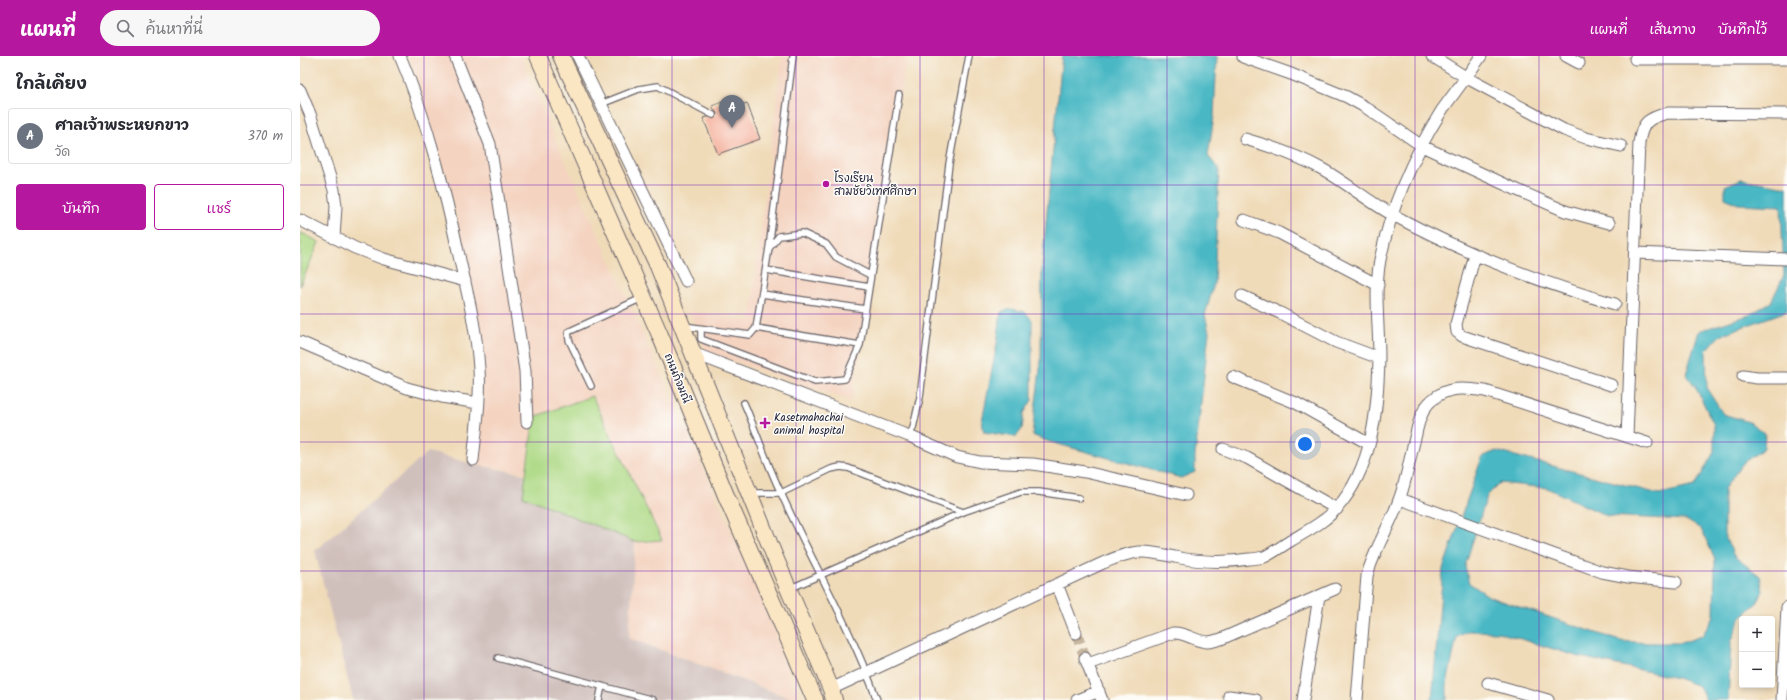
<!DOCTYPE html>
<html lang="th">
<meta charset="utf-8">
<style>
:root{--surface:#fff;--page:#f7f7f7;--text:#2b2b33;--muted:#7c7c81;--line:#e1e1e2;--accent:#b5179e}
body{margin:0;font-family:Kalam,"Playpen Sans Thai",sans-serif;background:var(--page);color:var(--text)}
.controls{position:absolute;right:12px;bottom:12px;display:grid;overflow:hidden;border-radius:4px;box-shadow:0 2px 6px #0003}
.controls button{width:36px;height:36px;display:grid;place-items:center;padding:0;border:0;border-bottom:1px solid var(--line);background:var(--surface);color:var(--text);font:20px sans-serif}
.you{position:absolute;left:1005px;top:388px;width:14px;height:14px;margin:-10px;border:3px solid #fff;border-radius:50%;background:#1a73e8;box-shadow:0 0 0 6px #1a73e833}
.badge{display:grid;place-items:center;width:26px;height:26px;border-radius:50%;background:var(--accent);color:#fff;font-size:13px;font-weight:700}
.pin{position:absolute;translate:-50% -33px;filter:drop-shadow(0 1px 2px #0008)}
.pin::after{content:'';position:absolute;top:21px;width:14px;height:12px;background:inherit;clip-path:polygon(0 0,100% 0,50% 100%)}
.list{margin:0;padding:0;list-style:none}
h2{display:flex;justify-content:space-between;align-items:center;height:52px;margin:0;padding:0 16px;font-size:17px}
h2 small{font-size:13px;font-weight:400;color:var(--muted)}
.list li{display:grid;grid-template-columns:26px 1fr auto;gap:12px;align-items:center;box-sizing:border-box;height:56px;margin:0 8px 8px;padding:0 8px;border:1px solid var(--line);border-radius:4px}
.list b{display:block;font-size:15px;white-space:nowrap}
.list p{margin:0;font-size:13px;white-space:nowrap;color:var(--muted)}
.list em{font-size:13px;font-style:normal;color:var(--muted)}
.actions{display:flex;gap:8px;padding:12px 16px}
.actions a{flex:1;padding:9px 0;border:1px solid var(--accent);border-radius:4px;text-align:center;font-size:14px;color:var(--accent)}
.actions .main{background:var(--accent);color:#fff}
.icon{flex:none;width:22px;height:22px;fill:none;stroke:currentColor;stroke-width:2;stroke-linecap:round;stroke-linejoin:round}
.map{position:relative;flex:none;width:1487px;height:644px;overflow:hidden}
header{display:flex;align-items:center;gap:24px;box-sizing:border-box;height:56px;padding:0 20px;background:var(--accent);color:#fff}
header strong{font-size:19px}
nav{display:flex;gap:22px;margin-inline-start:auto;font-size:14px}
.search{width:280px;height:36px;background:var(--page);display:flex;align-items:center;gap:10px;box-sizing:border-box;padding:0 14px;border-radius:22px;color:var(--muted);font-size:15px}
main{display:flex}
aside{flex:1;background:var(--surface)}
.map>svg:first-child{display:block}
.built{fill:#f4d3c0}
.industrial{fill:#d0c0bc}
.green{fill:#add985;stroke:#687e60}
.water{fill:#4ab8c4;stroke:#366d80;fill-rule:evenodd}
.building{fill:#f5b19e}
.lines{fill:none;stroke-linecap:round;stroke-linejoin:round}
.minor-tunnel{stroke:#c7b6a0;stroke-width:11;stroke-dasharray:11 5.5;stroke-linecap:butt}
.service-casing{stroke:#6a6367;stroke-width:8}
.minor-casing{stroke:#6a6367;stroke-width:13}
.secondary-casing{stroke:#6a6367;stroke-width:18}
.service{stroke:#fff;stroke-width:5.5}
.minor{stroke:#fff;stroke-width:11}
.secondary{stroke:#fbe6c4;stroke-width:16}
.grid{fill:none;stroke:#7b2cbf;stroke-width:1;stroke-opacity:0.55}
.poi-dot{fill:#b5179e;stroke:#fdfcf7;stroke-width:1.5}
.labels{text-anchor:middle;stroke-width:3;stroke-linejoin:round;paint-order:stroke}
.poi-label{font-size:11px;fill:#22223b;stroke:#fdfcf7;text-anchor:start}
.street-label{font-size:11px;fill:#22223b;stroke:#fdfcf7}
</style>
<header>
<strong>แผนที่</strong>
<div class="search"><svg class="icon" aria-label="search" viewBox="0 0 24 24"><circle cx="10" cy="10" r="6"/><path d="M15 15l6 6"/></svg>ค้นหาที่นี่</div>
<nav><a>แผนที่</a><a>เส้นทาง</a><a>บันทึกไว้</a></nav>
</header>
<main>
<aside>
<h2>ใกล้เคียง<small></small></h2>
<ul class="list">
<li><span class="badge" style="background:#6b7280">A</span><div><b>ศาลเจ้าพระหยกขาว</b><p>วัด</p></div><em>370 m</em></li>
</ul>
<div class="actions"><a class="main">บันทึก</a><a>แชร์</a></div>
</aside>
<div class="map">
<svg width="1487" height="644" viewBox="0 0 1487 644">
<rect width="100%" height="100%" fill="#fdfcf7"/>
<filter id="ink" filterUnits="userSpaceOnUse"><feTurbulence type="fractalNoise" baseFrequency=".025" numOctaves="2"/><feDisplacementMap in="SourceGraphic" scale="8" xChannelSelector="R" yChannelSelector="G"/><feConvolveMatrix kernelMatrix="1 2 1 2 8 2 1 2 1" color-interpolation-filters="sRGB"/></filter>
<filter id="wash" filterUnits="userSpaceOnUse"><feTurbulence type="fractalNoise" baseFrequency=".012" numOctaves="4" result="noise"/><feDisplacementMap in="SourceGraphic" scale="16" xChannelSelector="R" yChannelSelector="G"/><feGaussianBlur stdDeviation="0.9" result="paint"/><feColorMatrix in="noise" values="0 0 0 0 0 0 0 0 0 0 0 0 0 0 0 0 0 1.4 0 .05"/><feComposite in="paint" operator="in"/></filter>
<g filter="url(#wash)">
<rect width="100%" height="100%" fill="#f0dbb9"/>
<path class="built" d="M 108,0 L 220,0 L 246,63 L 470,560 L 497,644 L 329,582 L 335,486 L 362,483 L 234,361 L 225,417 L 177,409 L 183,313 L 157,160 L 115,17 Z
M 482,0 L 606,0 L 552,345 L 406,296 L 390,256 L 450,265 Z"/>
<path class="industrial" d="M 128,396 L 177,409 L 225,418 L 223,440 L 335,486 L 329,582 L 495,644 L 53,644 L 15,495 Z"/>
<path class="green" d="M 0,176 L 19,186 L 0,230 Z
M 292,340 L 362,484 L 335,486 L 223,440 L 234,361 Z"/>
<path class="water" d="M 762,0 L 917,0 L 914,60 L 908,100 L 919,113 L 914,228 L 905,259 L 909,276 L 895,400 L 895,416 L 881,422 L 747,385 L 732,379 L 741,305 L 742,208 Z
M 1441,123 L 1487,131 L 1487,255 L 1420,279 L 1406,295 L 1407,333 L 1423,358 L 1449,366 L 1465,377 L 1464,392 L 1443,407 L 1424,433 L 1424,478 L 1434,500 L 1460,520 L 1463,535 L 1456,548 L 1441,561 L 1431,587 L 1428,644 L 1406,644 L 1399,630 L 1377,622 L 1276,600 L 1198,576 L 1169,575 L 1157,581 L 1147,628 L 1147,644 L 1132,644 L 1143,513 L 1182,401 L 1196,395 L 1359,438 L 1395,430 L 1414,396 L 1414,369 L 1395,330 L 1386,318 L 1399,275 L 1449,259 L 1471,246 L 1484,219 L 1481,150 L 1438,148 L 1425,142 L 1425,130 ZM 1200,427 L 1247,432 L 1307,460 L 1386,464 L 1401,473 L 1415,503 L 1414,560 L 1402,580 L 1381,587 L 1349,587 L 1320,585 L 1190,541 L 1169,527 L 1165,510 L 1187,440 Z
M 712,253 L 725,256 L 732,264 L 732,344 L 724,357 L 722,373 L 716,381 L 684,376 L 682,365 L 697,288 L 701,256 Z"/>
<g id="blocks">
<path class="building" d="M 433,42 L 435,51 L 447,47 L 460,83 L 418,98 L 403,62 L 418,59 L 412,50 Z"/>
</g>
</g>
<g filter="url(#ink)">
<use href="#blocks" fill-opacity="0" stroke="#6a6367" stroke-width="1"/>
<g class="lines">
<path class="minor-tunnel" d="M 776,577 L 785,601"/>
<defs>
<path id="service" d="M 301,48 L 339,33 L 358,30 L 413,59
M 470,191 L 479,180 L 502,177 L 526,188 L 536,201 L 570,219
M 466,214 L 569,231
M 462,238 L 565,253
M 384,270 L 450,279 L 456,272 L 469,192 L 493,0
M 456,272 L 560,289
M 401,273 L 401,283 L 515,326 L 545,323 L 560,289 L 599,39
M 291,330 L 269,284 L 268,276 L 342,242
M 444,347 C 457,377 467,408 481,437 C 512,506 551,572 577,644
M 609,380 L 613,372 L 620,341 L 649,108 L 669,0
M 451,437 L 481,437 L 531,413 L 540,411 L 548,412 L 663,456
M 489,533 L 663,456 L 721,436 L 739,436 L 779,442
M 198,602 L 353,644
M 299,644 L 302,630"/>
<path id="minor" d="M 100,0 C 128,66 146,138 161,209 C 169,243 177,278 179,313 C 181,343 176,374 173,404
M 155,0 L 190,88 L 225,315 L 227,366
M 278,0 L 386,225
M 1132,0 L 1167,22 L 1264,74 L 1286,82 L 1321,90
M 1266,0 L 1279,7
M 943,1 L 991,18 L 1047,41 L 1065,51 L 1122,90 L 1215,133 L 1265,155 L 1309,167
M 1335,3 L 1487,3
M 0,34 L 10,58 L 34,134 L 36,150 L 34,182
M 945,83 C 973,91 999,100 1024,114 C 1048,128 1069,146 1093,159 C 1164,197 1238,226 1315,248
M 0,164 L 55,192 L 84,203 L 165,225
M 944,164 L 979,177 L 1078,229
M 1335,197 L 1487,203
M 1175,199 L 1156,268 L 1157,276 L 1162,280 L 1311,329
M 942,240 L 980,257 L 1036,286 L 1079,302
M 0,286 L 107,332 L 142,341 L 178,347
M 393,297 L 609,380 L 657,401 L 680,406 L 733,408 L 785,416 L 886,439
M 1443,320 L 1457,322 L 1487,322
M 933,321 L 996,347 L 1069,388
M 1327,381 L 1339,87 C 1342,66 1348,62 1368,57 L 1487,58
M 923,393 L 947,402 L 1037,453
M 1100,443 L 1302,516 L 1328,521 L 1376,526
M 757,528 L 776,577
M 785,602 L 802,644
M 788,608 L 873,577 C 886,576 895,586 908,586 C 912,586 917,584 921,583 L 1035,533
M 1188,627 L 1248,644
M 531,633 L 803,507 C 815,502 826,497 839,496 C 851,495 863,499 875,501 C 900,506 924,507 949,503 C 953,503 959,502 964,501 C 973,497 983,489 992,484 C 1007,475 1026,465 1037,452 C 1073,412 1078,352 1079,301 C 1079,269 1074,236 1080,204 C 1091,151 1113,100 1142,54 C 1155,36 1169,18 1181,0
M 929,640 L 956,644
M 777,644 L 799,635
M 1003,644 L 1019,540
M 1057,644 L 1067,520 C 1074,493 1090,470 1099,444 C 1107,423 1110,400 1116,378 C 1118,368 1122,353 1131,345 C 1146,330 1165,332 1185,335 L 1347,387
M 1482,644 L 1487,551"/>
<path id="secondary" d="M 238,0 L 360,279 L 427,442 L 515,644
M 261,0 L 358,210 L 474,499 L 531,633 L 534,644"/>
</defs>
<use href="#service" class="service-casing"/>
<use href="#minor" class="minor-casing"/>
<use href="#secondary" class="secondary-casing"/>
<use href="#service" class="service"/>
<use href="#minor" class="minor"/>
<use href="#secondary" class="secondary"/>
</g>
</g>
<path class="grid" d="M 124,0 L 124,644M 248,0 L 248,644M 372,0 L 372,644M 496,0 L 496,644M 620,0 L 620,644M 744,0 L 744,644M 867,0 L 867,644M 991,0 L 991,644M 1115,0 L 1115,644M 1239,0 L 1239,644M 1363,0 L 1363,644M 0,129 L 1487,129M 0,258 L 1487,258M 0,386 L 1487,386M 0,515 L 1487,515"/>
<g class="poi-dot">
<circle cx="526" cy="128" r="4"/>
<path d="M463 361h4v4h4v4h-4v4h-4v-4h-4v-4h4z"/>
</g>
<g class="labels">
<g class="poi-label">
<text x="534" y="126">โรงเรียน<tspan x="534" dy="13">สามชัยวิเทศศึกษา</tspan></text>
<text x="474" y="365">Kasetmahachai<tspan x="474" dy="13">animal hospital</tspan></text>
</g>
<g class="street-label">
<text transform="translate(378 322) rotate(68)" y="4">ถนนกิจมณี</text>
</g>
</g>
</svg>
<div class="controls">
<button>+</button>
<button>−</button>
</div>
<div class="you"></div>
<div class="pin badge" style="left:432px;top:72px;background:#6b7280">A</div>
</div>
</main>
